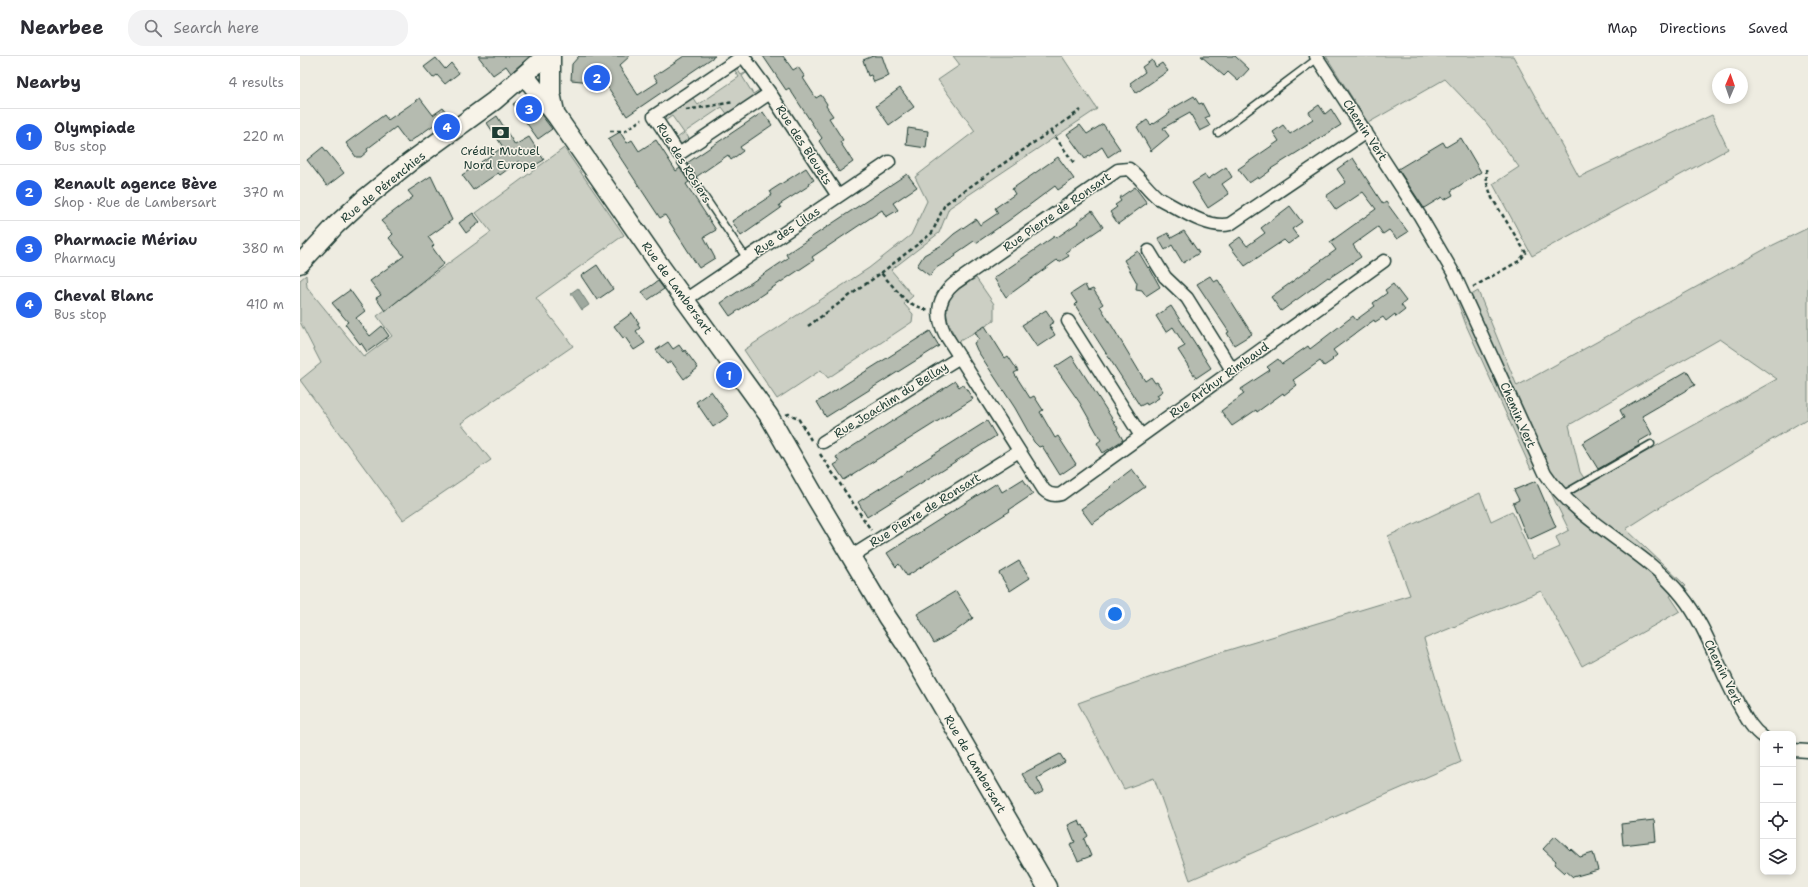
<!DOCTYPE html>
<meta charset="utf-8">
<style>
:root{--surface:#fff;--page:#f2f2f3;--text:#2b2b33;--muted:#7c7c81;--line:#e1e1e2;--accent:#2563eb}
body{margin:0;font-family:"Shantell Sans",sans-serif;background:var(--page);color:var(--text)}
.controls{position:absolute;right:12px;bottom:12px;display:grid;overflow:hidden;border-radius:8px;box-shadow:0 2px 6px #0003}
.controls button{width:36px;height:36px;display:grid;place-items:center;padding:0;border:0;border-bottom:1px solid var(--line);background:var(--surface);color:var(--text);font:20px sans-serif}
.compass{position:absolute;left:1412px;top:12px;width:36px;height:36px;border-radius:50%;background:var(--surface);box-shadow:0 2px 6px #0003;rotate:2deg}
.you{position:absolute;left:815px;top:558px;width:14px;height:14px;margin:-10px;border:3px solid #fff;border-radius:50%;background:#1a73e8;box-shadow:0 0 0 6px #1a73e833}
.badge{display:grid;place-items:center;width:26px;height:26px;border-radius:50%;background:var(--accent);color:#fff;font-size:13px;font-weight:700}
.pin{position:absolute;translate:-50% -50%;border:2px solid #fff;box-shadow:0 1px 4px #0006}
.list{margin:0;padding:0;list-style:none}
h2{display:flex;justify-content:space-between;align-items:center;height:52px;margin:0;padding:0 16px;font-size:17px}
h2 small{font-size:13px;font-weight:400;color:var(--muted)}
.list li{display:grid;grid-template-columns:26px 1fr auto;gap:12px;align-items:center;box-sizing:border-box;height:56px;padding:0 16px;border-top:1px solid var(--line)}
.list b{display:block;font-size:15px;white-space:nowrap}
.list p{margin:0;font-size:13px;white-space:nowrap;color:var(--muted)}
.list em{font-size:13px;font-style:normal;color:var(--muted)}
.icon{flex:none;width:22px;height:22px;fill:none;stroke:currentColor;stroke-width:2;stroke-linecap:round;stroke-linejoin:round}
.map{position:relative;flex:none;width:1508px;height:831px;overflow:hidden}
header{display:flex;align-items:center;gap:24px;box-sizing:border-box;height:56px;padding:0 20px;background:var(--surface);border-bottom:1px solid var(--line)}
header strong{font-size:19px}
nav{display:flex;gap:22px;margin-inline-start:auto;font-size:14px}
.search{width:280px;height:36px;background:var(--page);display:flex;align-items:center;gap:10px;box-sizing:border-box;padding:0 14px;border-radius:16px;color:var(--muted);font-size:15px}
main{display:flex}
aside{flex:1;background:var(--surface)}
.map>svg:first-child{display:block}
.green{fill:#cccfc4;stroke:#76867c;fill-rule:evenodd}
.water{fill:#9fa99f;stroke:#6c7e74}
.building{fill:#b5bbb0;stroke:#1f3d34}
.lines{fill:none;stroke-linecap:round;stroke-linejoin:round}
.service-casing{stroke:#1f3d34;stroke-width:9}
.minor-casing{stroke:#1f3d34;stroke-width:15}
.secondary-casing{stroke:#1f3d34;stroke-width:21}
.path{stroke:#1f3d34;stroke-width:2.5;stroke-dasharray:4 3;stroke-linecap:butt}
.service{stroke:#f7f3e8;stroke-width:6}
.minor{stroke:#f7f3e8;stroke-width:12}
.secondary{stroke:#f7f3e8;stroke-width:18}
.labels{text-anchor:middle;stroke-width:3;stroke-linejoin:round;paint-order:stroke}
.street-label{font-size:12px;fill:#1f3d34;stroke:#f7f3e8}
.poi-label{font-size:12px;fill:#1f3d34;stroke:#f7f3e8}
</style>
<header>
<strong>Nearbee</strong>
<div class="search"><svg class="icon" aria-label="search" viewBox="0 0 24 24"><circle cx="10" cy="10" r="6"/><path d="M15 15l6 6"/></svg>Search here</div>
<nav><a>Map</a><a>Directions</a><a>Saved</a></nav>
</header>
<main>
<aside>
<h2>Nearby<small>4 results</small></h2>
<ul class="list">
<li><span class="badge">1</span><div><b>Olympiade</b><p>Bus stop</p></div><em>220 m</em></li>
<li><span class="badge">2</span><div><b>Renault agence Bève</b><p>Shop · Rue de Lambersart</p></div><em>370 m</em></li>
<li><span class="badge">3</span><div><b>Pharmacie Mériau</b><p>Pharmacy</p></div><em>380 m</em></li>
<li><span class="badge">4</span><div><b>Cheval Blanc</b><p>Bus stop</p></div><em>410 m</em></li>
</ul>
</aside>
<div class="map">
<svg width="1508" height="831" viewBox="0 0 1508 831">
<rect width="100%" height="100%" fill="#eeece1"/>
<filter id="ink" filterUnits="userSpaceOnUse"><feTurbulence type="fractalNoise" baseFrequency=".025" numOctaves="2"/><feDisplacementMap in="SourceGraphic" scale="8" xChannelSelector="R" yChannelSelector="G"/><feConvolveMatrix kernelMatrix="1 2 1 2 8 2 1 2 1" color-interpolation-filters="sRGB"/></filter>
<g filter="url(#ink)">
<path class="green" d="M 653,0 L 762,0 L 797,53 L 649,152 L 639,177 L 591,214 L 613,240 L 604,248 L 613,258 L 612,266 L 528,322 L 521,314 L 477,343 L 444,294 L 569,212 L 611,179 L 627,145 L 615,121 L 675,75 L 638,24 L 660,9 Z
M 1026,0 L 1213,0 L 1279,121 L 1412,59 L 1428,93 L 1232,200 L 1193,128 L 1219,111 L 1184,64 L 1145,23 L 1068,67 Z
M 436,11 L 441,19 L 449,15 L 442,20 L 453,38 L 461,33 L 461,37 L 428,59 L 422,51 L 385,76 L 390,84 L 384,89 L 381,89 L 377,82 L 384,77 L 372,60 L 365,65 L 365,59 L 392,41 L 398,49 L 439,21 L 433,12 Z
M 264,92 L 324,179 L 236,242 L 273,290 L 161,367 L 191,404 L 103,464 L 0,324 L 21,307 L 0,266 L 0,224 L 6,219 L 7,231 L 64,301 L 92,280 L 77,260 L 191,176 L 176,157 Z
M 1508,172 L 1508,362 L 1365,448 L 1326,473 L 1386,530 L 1370,540 L 1380,555 L 1282,610 L 1241,535 L 1124,583 L 1161,706 L 890,824 L 854,722 L 824,733 L 778,647 L 922,596 L 1110,539 L 1088,480 L 1180,437 L 1191,465 L 1212,455 L 1233,503 L 1260,491 L 1256,481 L 1269,474 L 1249,433 L 1236,411 L 1231,413 L 1166,269 L 1158,247 L 1178,235 L 1217,330 L 1467,192 ZM 1420,283 L 1477,323 L 1288,428 L 1280,416 L 1269,369 Z
M 676,222 L 694,248 L 694,265 L 658,286 C 638,250 643,242 676,222 Z"/>
<path class="water" d="M 278,232 L 289,249 L 282,254 L 271,237 Z"/>
<path class="building" d="M 178,0 L 230,0 L 211,17 L 206,10 L 193,19 Z
M 279,0 L 330,0 L 319,10 L 338,39 L 358,26 L 354,20 L 384,0 L 415,0 L 327,60 L 303,24 L 296,31 L 292,26 L 271,24 L 272,8 Z
M 463,0 L 483,0 L 493,14 L 498,11 L 505,21 L 503,22 L 516,42 L 521,39 L 527,48 L 526,50 L 533,60 L 529,62 L 543,84 L 540,86 L 553,106 L 539,116 L 519,85 L 522,82 L 515,72 L 489,32 L 486,34 Z
M 573,0 L 582,0 L 589,20 L 574,26 L 571,19 L 568,20 L 563,4 Z
M 901,0 L 935,0 L 949,13 L 938,25 L 928,16 L 924,20 Z
M 136,2 L 145,13 L 151,7 L 159,17 L 145,28 L 137,19 L 133,22 L 124,11 Z
M 852,4 L 856,11 L 862,7 L 868,15 L 836,37 L 830,27 L 845,16 L 842,11 Z
M 600,32 L 614,51 L 589,69 L 576,50 Z
M 226,39 L 252,73 L 238,83 L 213,48 Z
M 894,40 L 899,48 L 902,47 L 909,60 L 905,62 L 910,70 L 900,75 L 890,57 L 863,72 L 869,80 L 851,95 L 837,71 L 847,64 L 851,69 L 853,67 L 854,68 L 870,57 L 868,55 Z
M 120,42 L 133,59 L 143,52 L 151,63 L 141,70 L 138,66 L 108,87 L 96,71 L 67,93 L 68,95 L 61,101 L 56,101 L 46,87 L 84,59 L 88,64 Z
M 1019,49 L 1025,58 L 1031,53 L 1041,69 L 969,114 L 970,115 L 959,123 L 958,121 L 949,127 L 938,113 L 979,85 L 973,76 L 983,69 L 990,78 L 1013,63 L 1009,56 Z
M 463,56 L 472,69 L 440,91 L 443,95 L 431,104 L 428,99 L 396,121 L 387,107 Z
M 197,60 L 215,89 L 229,81 L 244,104 L 225,115 L 219,105 L 200,119 L 198,117 L 173,134 L 162,119 L 203,91 L 187,67 Z
M 803,68 L 820,93 L 808,101 L 802,91 L 785,103 L 767,78 L 780,69 L 787,78 Z
M 608,72 L 628,75 L 626,92 L 606,89 Z
M 320,76 L 327,87 L 332,84 L 339,95 L 356,84 L 376,115 L 380,112 L 389,126 L 386,128 L 416,174 L 404,181 L 415,202 L 399,212 L 365,159 L 360,162 L 308,83 Z
M 1161,82 L 1181,116 L 1151,135 L 1153,139 L 1144,144 L 1142,141 L 1124,152 L 1098,113 L 1143,86 L 1146,91 Z
M 23,91 L 44,117 L 27,130 L 7,104 Z
M 758,101 L 774,123 L 758,134 L 755,130 L 708,165 L 676,187 L 674,185 L 655,198 L 656,200 L 636,212 L 630,220 L 617,210 L 624,199 L 642,189 L 654,178 L 676,163 L 680,169 L 698,157 L 695,152 L 715,138 L 712,133 Z
M 1053,102 L 1083,148 L 1086,146 L 1108,176 L 1097,183 L 1089,174 L 1083,178 L 1078,171 L 1053,189 L 1061,201 L 1029,222 L 1028,221 L 981,255 L 971,241 L 1036,194 L 1030,186 L 1076,153 L 1063,136 L 1036,154 L 1026,140 L 1046,126 L 1037,113 Z
M 926,111 L 932,121 L 922,128 L 929,138 L 908,152 L 892,127 L 905,119 L 908,123 Z
M 506,112 L 514,124 L 509,127 L 510,129 L 479,149 L 481,152 L 441,180 L 432,165 L 472,139 L 470,135 Z
M 607,118 L 617,131 L 593,147 L 598,154 L 586,161 L 582,154 L 512,201 L 514,204 L 430,260 L 421,247 L 488,202 L 486,198 Z
M 131,120 L 152,164 L 128,181 L 134,189 L 132,191 L 144,208 L 85,255 L 76,242 L 81,239 L 70,225 L 104,200 L 89,182 L 93,178 L 81,165 L 113,141 L 108,135 Z
M 835,131 L 847,147 L 818,168 L 810,156 L 817,151 L 815,149 L 821,145 L 819,142 Z
M 990,150 L 1002,166 L 992,173 L 998,181 L 988,188 L 984,184 L 945,210 L 929,189 L 940,181 L 947,190 L 965,177 L 961,172 Z
M 792,155 L 803,171 L 766,196 L 769,200 L 759,206 L 757,204 L 706,241 L 694,222 L 755,180 L 756,182 L 778,167 L 777,166 Z
M 173,157 L 180,166 L 166,177 L 159,167 Z
M 884,175 L 899,197 L 883,207 L 872,189 L 865,194 L 858,182 L 868,177 L 871,182 Z
M 838,195 L 848,212 L 849,211 L 860,231 L 846,240 L 842,234 L 836,233 L 837,227 L 824,204 Z
M 297,209 L 313,233 L 297,244 L 281,220 Z
M 910,220 L 914,226 L 918,224 L 952,278 L 934,289 L 927,277 L 929,276 L 897,228 Z
M 358,225 L 364,233 L 348,244 L 342,236 Z
M 1093,228 L 1106,245 L 1101,249 L 1105,254 L 1096,261 L 1095,258 L 1086,265 L 1083,261 L 1075,266 L 1074,264 L 1033,294 L 1037,299 L 1032,303 L 1033,304 L 1024,310 L 1020,305 L 993,324 L 997,329 L 984,339 L 983,337 L 957,356 L 956,354 L 932,370 L 921,355 L 944,338 L 941,333 L 970,314 L 967,311 L 978,303 L 982,308 L 1008,290 L 1010,293 L 1053,260 L 1056,264 L 1075,250 L 1073,247 L 1087,237 L 1085,234 Z
M 785,229 L 788,235 L 793,233 L 803,248 L 800,250 L 845,325 L 851,321 L 855,327 L 857,326 L 863,335 L 857,339 L 859,342 L 847,349 L 846,347 L 840,350 L 775,249 L 777,247 L 771,238 Z
M 50,234 L 65,255 L 56,262 L 70,280 L 82,270 L 89,280 L 67,296 L 61,287 L 60,288 L 45,268 L 48,266 L 32,247 Z
M 871,250 L 911,312 L 896,322 L 878,294 L 885,290 L 873,271 L 866,276 L 856,260 Z
M 746,254 L 754,266 L 749,269 L 755,279 L 737,291 L 722,269 Z
M 332,257 L 339,267 L 337,268 L 340,272 L 336,275 L 345,287 L 334,294 L 325,281 L 323,282 L 314,270 Z
M 685,270 L 705,302 L 708,300 L 718,315 L 714,317 L 730,342 L 734,340 L 743,354 L 740,356 L 755,382 L 758,380 L 776,408 L 760,419 L 742,390 L 739,391 L 734,386 L 715,352 L 677,294 L 674,287 L 679,283 L 675,276 Z
M 630,275 L 639,290 L 526,361 L 517,346 Z
M 368,286 L 373,293 L 379,289 L 384,296 L 385,294 L 398,312 L 384,323 L 371,305 L 367,308 L 356,294 Z
M 772,300 L 818,372 L 817,373 L 823,384 L 803,397 L 797,387 L 801,384 L 780,347 L 755,311 Z
M 1387,315 L 1395,329 L 1342,360 L 1352,378 L 1338,386 L 1340,389 L 1298,413 L 1282,387 L 1324,362 L 1320,354 Z
M 655,325 L 659,331 L 663,328 L 673,343 L 544,424 L 534,409 L 539,406 L 536,401 Z
M 411,335 L 429,360 L 413,371 L 396,346 Z
M 687,365 L 696,380 L 567,461 L 558,446 Z
M 832,414 L 845,431 L 792,468 L 781,453 L 812,431 L 811,430 Z
M 723,423 L 733,438 L 709,454 L 710,455 L 607,520 L 599,508 L 596,511 L 587,497 L 697,427 L 702,436 Z
M 1236,425 L 1256,471 L 1228,484 L 1213,447 L 1219,444 L 1214,434 Z
M 719,505 L 730,522 L 710,535 L 699,517 Z
M 656,535 L 673,562 L 657,574 L 634,587 L 617,558 Z
M 760,698 L 765,706 L 737,722 L 744,735 L 735,740 L 722,718 Z
M 779,764 L 781,770 L 783,769 L 788,780 L 784,783 L 791,800 L 778,805 L 770,788 L 775,786 L 768,769 Z
M 1354,764 L 1356,785 L 1323,789 L 1321,768 Z
M 1255,780 L 1270,794 L 1271,793 L 1280,801 L 1293,797 L 1298,814 L 1273,821 L 1266,815 L 1264,817 L 1254,808 L 1256,805 L 1243,793 Z"/>
<g class="lines">
<defs>
<path id="service" d="M 918,77 L 1018,2
M 379,98 L 381,106 L 447,203
M 1262,439 L 1351,388"/>
<path id="minor" d="M 1016,0 L 1120,160 L 1154,218 L 1245,417 C 1279,469 1343,491 1382,540 C 1407,571 1418,612 1438,647 C 1445,659 1451,673 1463,681
M 470,37 L 379,98 L 354,60 L 443,0 L 470,37 L 538,140
M 1066,76 L 930,168 C 908,174 878,152 858,142 C 847,133 840,121 829,113 L 818,114 L 655,227 C 638,241 635,258 645,278 L 744,434 C 749,439 754,440 761,438 L 1084,205
M 849,195 L 865,221 L 887,242 L 932,314
M 385,244 L 589,106
M 768,265 L 841,380
M 523,386 L 660,301
M 552,500 L 719,395
M 1493,694 L 1508,695"/>
<path id="secondary" d="M 251,0 L 251,37 L 255,56
M 225,20 L 257,61 L 361,211 L 469,360 L 516,442 L 587,561 L 604,586
M 0,208 L 36,169 L 63,144 L 110,106 L 194,45 L 246,0
M 599,576 L 747,831"/>
</defs>
<use href="#service" class="service-casing"/>
<use href="#minor" class="minor-casing"/>
<use href="#secondary" class="secondary-casing"/>
<path class="path" d="M 386,54 L 434,46
M 310,75 L 325,75 L 342,63
M 751,75 L 774,107
M 581,217 L 632,177 L 645,148 L 781,54
M 1173,231 L 1219,205 L 1226,197 L 1192,142 L 1187,127 L 1186,111
M 508,270 L 581,217 L 607,246 L 629,255
M 486,359 L 489,358 L 498,362 L 511,384
M 520,398 L 571,474"/>
<use href="#service" class="service"/>
<use href="#minor" class="minor"/>
<use href="#secondary" class="secondary"/>
</g>
</g>
<defs>
<symbol id="bank-bare" viewBox="-9 -9 18 18"><path d="M-6-4H6V4H-6ZM0-2.3a2.3 2.3 0 1 0 0 4.6a2.3 2.3 0 1 0 0-4.6Z" fill="#1f3d34" stroke="#f7f3e8" stroke-width="2.5" paint-order="stroke"/></symbol>
</defs>
<g fill-rule="evenodd">
<use href="#bank-bare" x="188" y="64" width="25" height="25"/>
</g>
<g class="labels">
<g class="street-label">
<text transform="translate(1065 74) rotate(57)" y="4">Chemin Vert</text>
<text transform="translate(504 89) rotate(57)" y="4">Rue des Bleuets</text>
<text transform="translate(384 107) rotate(58)" y="4">Rue des Rosiers</text>
<text transform="translate(83 131) rotate(-39)" y="4">Rue de Pérenchies</text>
<text transform="translate(757 156) rotate(-35)" y="4">Rue Pierre de Ronsart</text>
<text transform="translate(487 175) rotate(-34)" y="4">Rue des Lilas</text>
<text transform="translate(377 232) rotate(54)" y="4">Rue de Lambersart</text>
<text transform="translate(919 324) rotate(-36)" y="4">Rue Arthur Rimbaud</text>
<text transform="translate(591 344) rotate(-32)" y="4">Rue Joachim du Bellay</text>
<text transform="translate(1218 359) rotate(66)" y="4">Chemin Vert</text>
<text transform="translate(625 454) rotate(-32)" y="4">Rue Pierre de Ronsart</text>
<text transform="translate(1423 616) rotate(64)" y="4">Chemin Vert</text>
<text transform="translate(675 708) rotate(60)" y="4">Rue de Lambersart</text>
</g>
<g class="poi-label">
<text x="200" y="99">Crédit Mutuel<tspan x="200" dy="14">Nord Europe</tspan></text>
</g>
</g>
</svg>
<div class="controls">
<button>+</button>
<button>−</button>
<button><svg class="icon" aria-label="locate" viewBox="0 0 24 24"><circle cx="12" cy="12" r="6"/><path d="M12 2v4M12 18v4M2 12h4M18 12h4"/></svg></button>
<button><svg class="icon" aria-label="layers" viewBox="0 0 24 24"><path d="M12 4l9 5-9 5-9-5zM3 14l9 5 9-5"/></svg></button>
</div>
<svg class="compass" viewBox="-18 -18 36 36"><path d="M0-13l5 13h-10z" fill="#e53935"/><path d="M0 13l5-13h-10z" fill="#7c7c81"/></svg>
<div class="you"></div>
<div class="pin badge" style="left:429px;top:319px">1</div>
<div class="pin badge" style="left:297px;top:22px">2</div>
<div class="pin badge" style="left:229px;top:53px">3</div>
<div class="pin badge" style="left:147px;top:71px">4</div>
</div>
</main>
